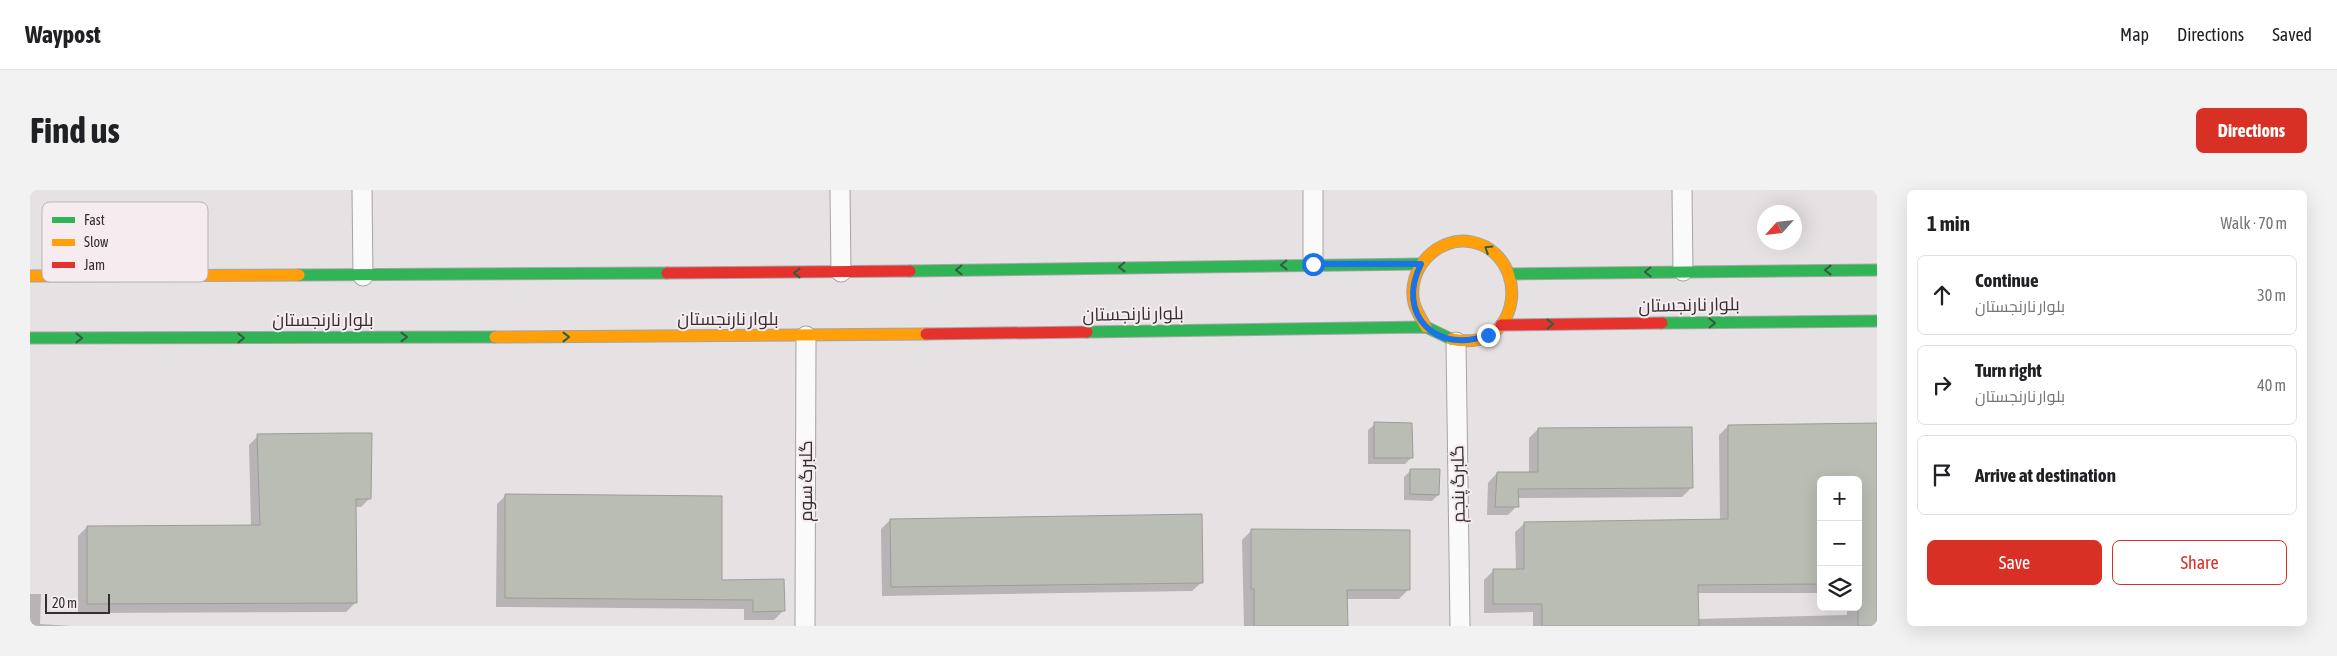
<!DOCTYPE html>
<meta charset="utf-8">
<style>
:root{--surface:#fff;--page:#f2f2f2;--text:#202124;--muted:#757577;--line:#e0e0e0;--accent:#d93025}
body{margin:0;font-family:"Asap Condensed",Cairo,sans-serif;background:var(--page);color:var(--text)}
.controls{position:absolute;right:15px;bottom:15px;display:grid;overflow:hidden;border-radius:8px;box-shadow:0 5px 20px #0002}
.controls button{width:45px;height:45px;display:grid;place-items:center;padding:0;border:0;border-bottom:1px solid var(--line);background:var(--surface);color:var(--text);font:25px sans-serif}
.compass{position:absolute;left:1727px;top:15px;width:45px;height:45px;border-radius:50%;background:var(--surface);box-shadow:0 5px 20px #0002;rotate:243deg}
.scale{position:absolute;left:15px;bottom:12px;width:65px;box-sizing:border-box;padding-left:5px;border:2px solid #332f31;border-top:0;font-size:14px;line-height:18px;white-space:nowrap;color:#332f31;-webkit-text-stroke:4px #f6ecf0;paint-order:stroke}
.stop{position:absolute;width:15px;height:15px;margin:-11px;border:4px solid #1a73e8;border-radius:50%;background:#fff}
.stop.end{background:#1a73e8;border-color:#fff;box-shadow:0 1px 5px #0008}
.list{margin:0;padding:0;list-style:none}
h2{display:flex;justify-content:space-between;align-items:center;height:65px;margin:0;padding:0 20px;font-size:21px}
h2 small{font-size:16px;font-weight:400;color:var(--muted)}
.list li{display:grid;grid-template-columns:32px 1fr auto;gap:15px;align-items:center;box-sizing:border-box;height:80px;margin:0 10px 10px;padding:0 10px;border:1px solid var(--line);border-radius:8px}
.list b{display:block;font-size:19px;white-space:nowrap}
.list p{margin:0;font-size:16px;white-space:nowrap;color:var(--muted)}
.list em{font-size:16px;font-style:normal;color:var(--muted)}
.actions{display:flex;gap:10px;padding:15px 20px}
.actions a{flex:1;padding:11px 0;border:1px solid var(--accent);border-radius:8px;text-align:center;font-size:18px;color:var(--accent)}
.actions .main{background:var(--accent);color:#fff}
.icon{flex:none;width:28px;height:28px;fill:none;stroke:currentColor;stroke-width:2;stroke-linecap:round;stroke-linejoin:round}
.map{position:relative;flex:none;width:1847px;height:436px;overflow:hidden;border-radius:8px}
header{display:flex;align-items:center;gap:30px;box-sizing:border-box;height:70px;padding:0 25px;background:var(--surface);border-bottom:1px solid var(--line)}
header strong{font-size:24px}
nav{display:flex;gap:28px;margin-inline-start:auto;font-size:18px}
.intro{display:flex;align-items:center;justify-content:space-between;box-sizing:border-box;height:120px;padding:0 30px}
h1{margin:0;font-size:35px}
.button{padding:12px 22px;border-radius:8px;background:var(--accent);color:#fff;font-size:18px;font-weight:700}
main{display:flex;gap:30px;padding:0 30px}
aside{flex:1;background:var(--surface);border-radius:8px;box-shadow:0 5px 20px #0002}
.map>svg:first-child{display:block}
.shadow{fill:#0003;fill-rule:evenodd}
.building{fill:#b9bdb3;stroke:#9d9c9b}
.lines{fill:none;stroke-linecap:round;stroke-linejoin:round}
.street-casing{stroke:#a7a3a5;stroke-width:21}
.fast-casing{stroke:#a7a3a5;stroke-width:13}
.slow-casing{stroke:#a7a3a5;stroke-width:13}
.jam-casing{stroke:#a7a3a5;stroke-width:13}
.street{stroke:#fbfafb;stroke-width:19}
.fast{stroke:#30b455;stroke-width:11}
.slow{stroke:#ff9f0a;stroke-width:11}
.jam{stroke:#e5322d;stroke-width:11}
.oneway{stroke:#325e3e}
.route{stroke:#1a73e8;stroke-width:6}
.labels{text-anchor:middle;stroke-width:4;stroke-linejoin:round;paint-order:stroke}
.street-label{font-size:18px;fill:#332f31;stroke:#f6ecf0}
.key{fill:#f6ecf0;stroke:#bcb3b7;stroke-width:1}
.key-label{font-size:14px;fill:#332f31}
</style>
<header>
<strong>Waypost</strong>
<nav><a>Map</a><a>Directions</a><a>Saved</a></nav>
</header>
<div class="intro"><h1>Find us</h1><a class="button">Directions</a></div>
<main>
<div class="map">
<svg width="1847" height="436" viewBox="0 0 1847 436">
<rect width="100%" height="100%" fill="#e6e1e3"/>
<path class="shadow" d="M 1345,234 L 1381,268 L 1375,274 L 1338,274 L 1338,240 Z
M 1847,235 L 1847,436 L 1503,436 L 1503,422 L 1454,423 L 1454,390 L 1463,381 L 1486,380 L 1485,342 L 1495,333 L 1690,331 L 1689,245 L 1698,236 ZM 1791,290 L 1828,290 L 1828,417 L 1817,417 L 1817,425 L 1667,429 L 1667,403 L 1791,403 Z
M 1508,239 L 1661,298 L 1652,307 L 1487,308 L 1487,316 L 1478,325 L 1457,325 L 1458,293 L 1467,283 L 1499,283 L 1499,248 Z
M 228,246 L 340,308 L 331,317 L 325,317 L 325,413 L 316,422 L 48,423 L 48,346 L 57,337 L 221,336 L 219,255 Z
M 1381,280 L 1408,305 L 1402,311 L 1374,310 L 1374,287 Z
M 476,305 L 690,391 L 754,420 L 744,430 L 714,430 L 714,419 L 466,417 L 467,314 Z
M 860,330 L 1172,392 L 1162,401 L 852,406 L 851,339 Z
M 1222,340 L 1379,399 L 1369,409 L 1316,409 L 1316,436 L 1214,436 L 1212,350 Z
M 0,404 L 11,404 L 10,434 L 41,436 L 0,436 Z"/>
<path class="building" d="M 1344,232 L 1382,233 L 1383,268 L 1344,268 Z
M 1847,233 L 1847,436 L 1828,436 L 1828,290 L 1791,290 L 1791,394 L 1668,395 L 1669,436 L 1512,436 L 1512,414 L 1463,414 L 1463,379 L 1494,379 L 1494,332 L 1698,329 L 1698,235 Z
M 1662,237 L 1663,298 L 1488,299 L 1489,317 L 1465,317 L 1467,282 L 1508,282 L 1508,238 Z
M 316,243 L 342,243 L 341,309 L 326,309 L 327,413 L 57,414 L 57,336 L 230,335 L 227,244 Z
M 1380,279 L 1410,279 L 1409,305 L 1380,304 Z
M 475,304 L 692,306 L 692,390 L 754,389 L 755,421 L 723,422 L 723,410 L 475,408 Z
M 1172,324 L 1173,393 L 861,397 L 860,329 Z
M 1221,339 L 1380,340 L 1380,400 L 1317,400 L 1318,436 L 1224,436 L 1224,399 L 1221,399 Z"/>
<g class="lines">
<defs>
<path id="street" d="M 332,0 L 333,86
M 810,0 L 811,82
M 1652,0 L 1653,81
M 1283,74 L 1283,0
M 1426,152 L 1430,436
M 775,436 L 776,146"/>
<path id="fast" d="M 880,81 L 1391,74
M 1480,84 L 1847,80
M 269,85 L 637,83
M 1632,133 L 1847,131
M 1057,142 L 1396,137 L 1421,149
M 0,148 L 465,147"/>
<path id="slow" d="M 0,86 L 269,85
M 1396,137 C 1392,130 1386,121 1384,113 C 1376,79 1408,45 1442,52 C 1479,59 1493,105 1472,134 C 1460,151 1440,153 1421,149
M 465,147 L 896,144"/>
<path id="jam" d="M 637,83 L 880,81
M 1471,135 L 1632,133
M 896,144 L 1057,142"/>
</defs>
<use href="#street" class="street-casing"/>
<use href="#fast" class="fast-casing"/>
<use href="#slow" class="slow-casing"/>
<use href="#jam" class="jam-casing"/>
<use href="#street" class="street"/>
<use href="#fast" class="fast"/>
<use href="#slow" class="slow"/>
<use href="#jam" class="jam"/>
</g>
<defs><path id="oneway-chevron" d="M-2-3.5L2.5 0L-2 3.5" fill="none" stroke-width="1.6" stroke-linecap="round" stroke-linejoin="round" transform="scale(1.25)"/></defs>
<g class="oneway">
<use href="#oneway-chevron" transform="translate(1458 59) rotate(-148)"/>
<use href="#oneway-chevron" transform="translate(1254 75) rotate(179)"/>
<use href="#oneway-chevron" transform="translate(1092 77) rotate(179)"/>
<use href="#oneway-chevron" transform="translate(929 80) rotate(179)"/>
<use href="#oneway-chevron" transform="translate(1798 80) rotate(180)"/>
<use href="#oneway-chevron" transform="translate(1618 82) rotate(179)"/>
<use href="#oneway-chevron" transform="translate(767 83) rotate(180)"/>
<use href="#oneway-chevron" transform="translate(1682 133) rotate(-1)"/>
<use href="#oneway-chevron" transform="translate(1520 134) rotate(-1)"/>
<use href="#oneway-chevron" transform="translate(374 147)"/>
<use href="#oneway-chevron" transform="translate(536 147)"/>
<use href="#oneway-chevron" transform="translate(49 148)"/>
<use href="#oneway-chevron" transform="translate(211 148)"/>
</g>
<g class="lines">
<path class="route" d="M 1283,74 L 1391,74 C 1365,125 1407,165 1458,145"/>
</g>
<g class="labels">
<g class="street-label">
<text transform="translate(1659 115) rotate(-1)" y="6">بلوار نارنجستان</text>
<text transform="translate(1103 124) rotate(-1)" y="6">بلوار نارنجستان</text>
<text x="698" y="135">بلوار نارنجستان</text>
<text x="293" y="136">بلوار نارنجستان</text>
<text transform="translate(776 291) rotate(-90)" y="6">گلبرگ سوم</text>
<text transform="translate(1428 294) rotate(-91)" y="6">گلبرگ پنجم</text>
</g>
</g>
<rect x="12" y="12" width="166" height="80" rx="8" class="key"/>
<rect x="22" y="27" width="23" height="6" fill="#30b455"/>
<rect x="22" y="49" width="23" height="7" fill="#ff9f0a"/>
<rect x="22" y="72" width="23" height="6" fill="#e5322d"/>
<g class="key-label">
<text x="54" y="35">Fast</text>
<text x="54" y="57">Slow</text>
<text x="54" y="80">Jam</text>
</g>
</svg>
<div class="controls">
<button>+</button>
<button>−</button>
<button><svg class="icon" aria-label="layers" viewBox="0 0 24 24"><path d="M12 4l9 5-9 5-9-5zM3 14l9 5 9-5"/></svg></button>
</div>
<svg class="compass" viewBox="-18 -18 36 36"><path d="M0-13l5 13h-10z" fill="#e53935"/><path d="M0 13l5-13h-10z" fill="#757577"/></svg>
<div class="scale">20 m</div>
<div class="stop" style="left:1283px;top:74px"></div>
<div class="stop end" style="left:1458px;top:145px"></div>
</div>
<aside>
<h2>1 min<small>Walk · 70 m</small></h2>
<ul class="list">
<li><svg class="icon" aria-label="ahead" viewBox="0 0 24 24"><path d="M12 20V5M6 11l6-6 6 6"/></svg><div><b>Continue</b><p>بلوار نارنجستان</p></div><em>30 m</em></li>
<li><svg class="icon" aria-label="right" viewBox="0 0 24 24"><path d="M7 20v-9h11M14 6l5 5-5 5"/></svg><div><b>Turn right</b><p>بلوار نارنجستان</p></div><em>40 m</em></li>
<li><svg class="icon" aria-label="arrive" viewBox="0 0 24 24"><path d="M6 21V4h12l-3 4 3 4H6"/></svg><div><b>Arrive at destination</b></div></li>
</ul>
<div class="actions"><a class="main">Save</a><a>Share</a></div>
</aside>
</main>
